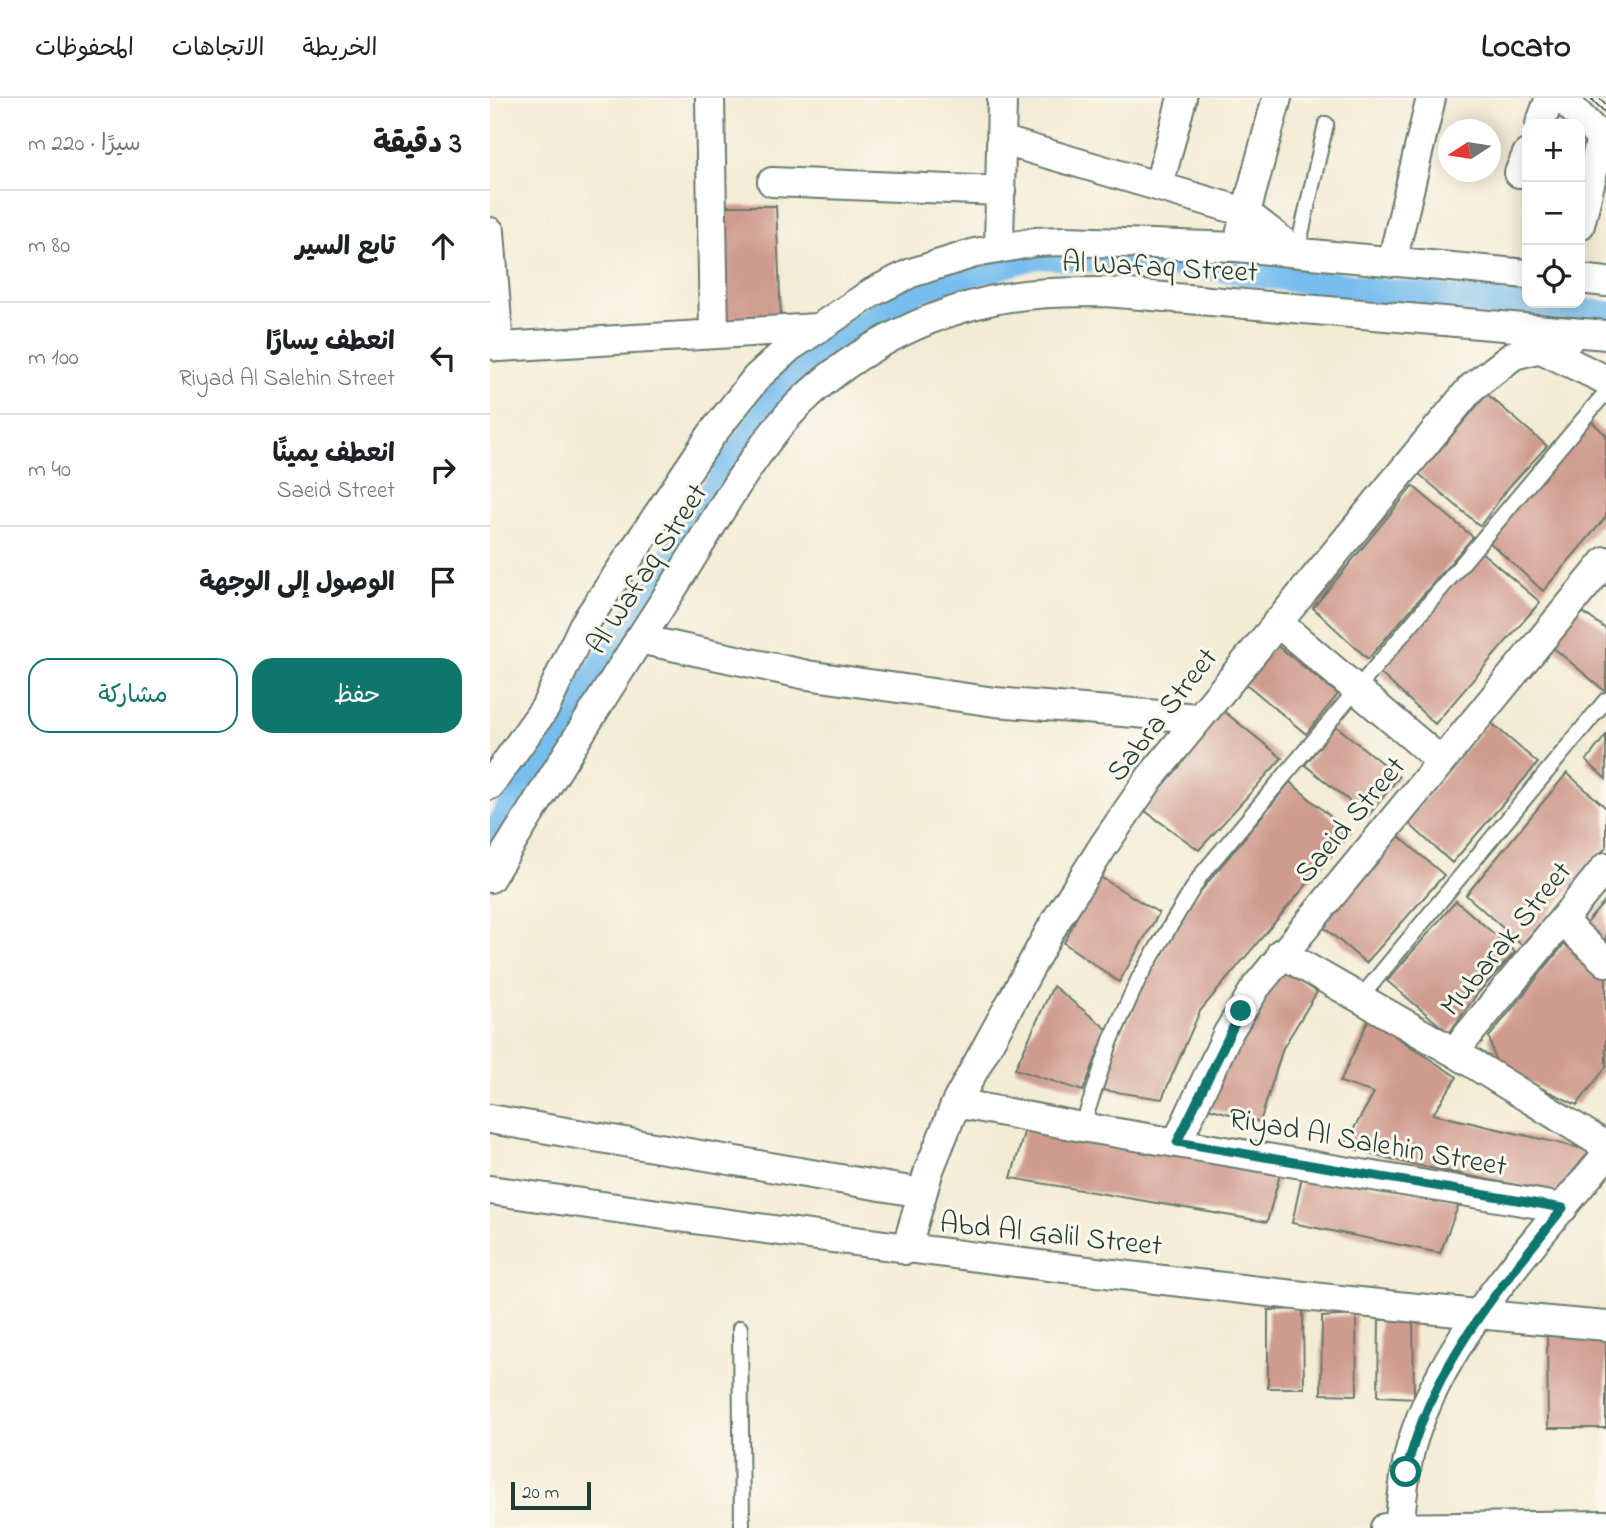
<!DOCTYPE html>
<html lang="ar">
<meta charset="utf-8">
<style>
:root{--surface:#fff;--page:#f2f2f2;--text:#202124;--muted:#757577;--line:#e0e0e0;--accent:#0f766e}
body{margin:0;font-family:"Indie Flower","Playpen Sans Arabic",sans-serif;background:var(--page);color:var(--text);direction:rtl}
.controls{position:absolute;right:21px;top:21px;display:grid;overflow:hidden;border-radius:14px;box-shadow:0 4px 18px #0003}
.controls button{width:63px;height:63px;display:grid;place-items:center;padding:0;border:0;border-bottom:2px solid var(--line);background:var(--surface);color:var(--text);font:35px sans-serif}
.compass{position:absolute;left:948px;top:21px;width:63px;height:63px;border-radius:50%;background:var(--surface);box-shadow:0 4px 18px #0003;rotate:258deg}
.scale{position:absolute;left:21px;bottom:18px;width:80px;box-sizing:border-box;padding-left:7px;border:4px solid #1f3d34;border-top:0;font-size:19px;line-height:24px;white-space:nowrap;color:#1f3d34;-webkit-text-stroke:5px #fbf7ec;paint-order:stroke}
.stop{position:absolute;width:21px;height:21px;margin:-16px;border:5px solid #0f766e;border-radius:50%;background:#fff}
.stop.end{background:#0f766e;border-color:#fff;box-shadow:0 2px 7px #0008}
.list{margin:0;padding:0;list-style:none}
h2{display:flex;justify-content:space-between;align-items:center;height:91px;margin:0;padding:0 28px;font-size:30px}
h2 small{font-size:23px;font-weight:400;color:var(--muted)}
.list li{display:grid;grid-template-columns:46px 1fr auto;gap:21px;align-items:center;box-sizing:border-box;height:112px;padding:0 28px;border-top:2px solid var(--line)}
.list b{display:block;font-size:26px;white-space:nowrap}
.list p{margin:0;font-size:23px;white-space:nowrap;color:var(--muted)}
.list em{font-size:23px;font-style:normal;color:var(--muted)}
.actions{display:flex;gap:14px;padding:21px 28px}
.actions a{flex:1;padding:16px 0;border:2px solid var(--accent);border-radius:21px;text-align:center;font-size:24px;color:var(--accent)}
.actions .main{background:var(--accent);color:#fff}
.icon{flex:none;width:38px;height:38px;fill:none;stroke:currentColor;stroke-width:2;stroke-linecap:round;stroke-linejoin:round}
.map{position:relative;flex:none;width:1116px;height:1430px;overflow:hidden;direction:ltr}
header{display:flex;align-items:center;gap:42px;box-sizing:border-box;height:98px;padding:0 35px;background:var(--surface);border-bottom:2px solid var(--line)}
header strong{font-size:33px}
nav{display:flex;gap:38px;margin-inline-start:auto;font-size:24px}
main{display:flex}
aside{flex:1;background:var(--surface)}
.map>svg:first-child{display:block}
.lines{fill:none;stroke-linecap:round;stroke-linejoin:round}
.canal{stroke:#77bdee;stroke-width:28}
.building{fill:#cf9b8e}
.service-casing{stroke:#697a6c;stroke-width:18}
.minor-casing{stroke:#697a6c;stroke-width:32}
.service{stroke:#fff;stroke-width:14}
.minor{stroke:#fff;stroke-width:28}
.rail-casing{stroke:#1f3d34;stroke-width:8}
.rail{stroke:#fbf7ec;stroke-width:5;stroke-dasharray:16;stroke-linecap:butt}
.route{stroke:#0f766e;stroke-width:9}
.labels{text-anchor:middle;stroke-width:6;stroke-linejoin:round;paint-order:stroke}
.street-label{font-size:30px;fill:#1f3d34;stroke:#fbf7ec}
</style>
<header>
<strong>Locato</strong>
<nav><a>الخريطة</a><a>الاتجاهات</a><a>المحفوظات</a></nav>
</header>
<main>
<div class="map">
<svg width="1116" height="1430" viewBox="0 0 1116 1430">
<rect width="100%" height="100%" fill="#fbf7ec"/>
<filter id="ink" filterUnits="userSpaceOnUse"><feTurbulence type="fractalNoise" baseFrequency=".0143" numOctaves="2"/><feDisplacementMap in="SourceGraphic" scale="14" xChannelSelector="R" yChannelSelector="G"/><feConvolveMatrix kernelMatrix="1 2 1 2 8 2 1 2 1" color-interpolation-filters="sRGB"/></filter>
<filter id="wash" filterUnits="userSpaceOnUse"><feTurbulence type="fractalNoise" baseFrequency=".00686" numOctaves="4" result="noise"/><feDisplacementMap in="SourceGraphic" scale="28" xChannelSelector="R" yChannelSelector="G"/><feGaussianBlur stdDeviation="1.57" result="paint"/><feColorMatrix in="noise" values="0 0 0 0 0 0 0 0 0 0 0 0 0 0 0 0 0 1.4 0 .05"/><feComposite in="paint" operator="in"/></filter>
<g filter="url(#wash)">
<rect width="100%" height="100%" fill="#f3ecd5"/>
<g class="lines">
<path class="canal" d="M 0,742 L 301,274 L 427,191 L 547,157 L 713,167 L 892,194 L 1116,217"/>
</g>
<g id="blocks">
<path class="building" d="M 225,108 L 286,108 L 291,220 L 230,221 Z
M 997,296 L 1057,348 L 1019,389 L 990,428 L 929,376 Z
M 1098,320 L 1116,337 L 1116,419 L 1053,493 L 997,442 Z
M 923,388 L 983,439 L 878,561 L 823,510 Z
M 990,453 L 1050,504 L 945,626 L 890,575 Z
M 1087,510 L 1116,531 L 1116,594 L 1059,546 Z
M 785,546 L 848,596 L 816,636 L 754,584 Z
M 731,611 L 792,660 L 709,752 L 651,710 L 689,669 Z
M 999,623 L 1048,665 L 962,765 L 916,723 Z
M 846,628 L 909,679 L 878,718 L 815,667 Z
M 1116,637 L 1116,681 L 1096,663 Z
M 1077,675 L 1116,710 L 1116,749 L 1032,847 L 976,797 Z
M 800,684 L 860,735 L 710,913 L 672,1001 L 606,991 L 660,876 L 700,806 Z
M 905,735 L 954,777 L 876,865 L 831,827 Z
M 607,777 L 669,815 L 629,884 L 574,845 Z
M 1116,802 L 1116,851 L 1092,830 Z
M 966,803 L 1025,854 L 988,895 L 959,935 L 897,883 Z
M 1079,840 L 1116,874 L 1116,969 L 1087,1007 L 1007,969 L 999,939 Z
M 795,871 L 827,894 L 793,950 L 770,1024 L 714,1009 L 745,936 Z
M 563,888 L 617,931 L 593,993 L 525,971 Z
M 879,921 L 967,979 L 943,1016 L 1103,1053 L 1065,1095 L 921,1066 L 854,1048 L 884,995 L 850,984 Z
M 537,1024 L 792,1069 L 777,1124 L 521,1080 Z
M 813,1074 L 970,1103 L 950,1155 L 802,1125 Z
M 813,1211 L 814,1290 L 778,1290 L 778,1212 Z
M 866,1217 L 867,1297 L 831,1296 L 832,1219 Z
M 923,1220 L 924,1300 L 888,1298 L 889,1222 Z
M 1057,1235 L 1116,1238 L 1116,1330 L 1058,1330 Z"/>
</g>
</g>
<g filter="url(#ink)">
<use href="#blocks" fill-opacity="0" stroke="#697a6c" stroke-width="2"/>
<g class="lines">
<defs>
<path id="service" d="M 807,154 L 836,26
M 871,899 L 1116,602
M 592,1029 L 621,942 L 649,880 L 711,777 L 1116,294
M 250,1230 L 252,1430"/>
<path id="minor" d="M 220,0 L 224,236
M 1072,0 L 1116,45
M 1050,26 L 1060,0
M 511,42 L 755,114 L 806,154
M 1029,75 L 1037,56
M 282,84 L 511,93
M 669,87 L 692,0
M 1090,127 L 1111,40
M 751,133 L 787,0
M 0,134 L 9,249 L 327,230
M 509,149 L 512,0
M 902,164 L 941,0
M 1090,181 L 1116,184
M 1047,249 L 1116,282
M 787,524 L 951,663
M 149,541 L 317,577 L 505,604 L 708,620
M 0,687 L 55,610 L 93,528 L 222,336 L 267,279 L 300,249 L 383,194 L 421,175 L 485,155 L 545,144 L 576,143 L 747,149 L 1037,176
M 0,780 C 61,682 121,584 184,488 C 218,435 249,377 289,328 C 339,267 419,222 495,204 C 535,194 575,194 616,194 L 1116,237
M 1072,823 L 1116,864
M 791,855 L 964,954 L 1116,1048
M 964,954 L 1116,769
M 466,1005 L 592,1029 L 1073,1110
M 0,1021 L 432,1095
M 687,1044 L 738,935 L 766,889 L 1116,463
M 0,1092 C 371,1146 742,1195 1116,1228
M 416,1152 L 439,1072 L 466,1005 L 565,824 L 614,747 L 660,680 L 981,290 L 1024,257 L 1078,243
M 895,1430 L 1116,1427
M 909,1430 C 913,1396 915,1361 927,1330 C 963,1229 1049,1139 1116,1057"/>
</defs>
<use href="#service" class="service-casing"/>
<use href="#minor" class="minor-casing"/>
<use href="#service" class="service"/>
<use href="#minor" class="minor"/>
<defs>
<path id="rail" d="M 1105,0 L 1116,11"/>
</defs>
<use href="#rail" class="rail-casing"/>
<use href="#rail" class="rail"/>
</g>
</g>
<g class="lines" filter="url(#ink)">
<path class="route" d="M 751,913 L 687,1044 L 1073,1110 C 1007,1194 942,1267 916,1374"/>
</g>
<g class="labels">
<g class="street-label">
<text transform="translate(670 168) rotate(3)" y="10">Al Wafaq Street</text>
<text transform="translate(156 470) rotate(-57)" y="10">Al Wafaq Street</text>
<text transform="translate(671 616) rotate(-52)" y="10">Sabra Street</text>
<text transform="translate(859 721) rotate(-50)" y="10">Saeid Street</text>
<text transform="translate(1015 840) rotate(-51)" y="10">Mubarak Street</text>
<text transform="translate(878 1043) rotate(10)" y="10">Riyad Al Salehin Street</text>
<text transform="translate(561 1135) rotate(6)" y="10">Abd Al Galil Street</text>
</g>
</g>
</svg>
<div class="controls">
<button>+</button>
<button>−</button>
<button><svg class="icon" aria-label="locate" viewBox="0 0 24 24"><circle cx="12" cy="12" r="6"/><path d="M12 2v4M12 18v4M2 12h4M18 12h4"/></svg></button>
</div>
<svg class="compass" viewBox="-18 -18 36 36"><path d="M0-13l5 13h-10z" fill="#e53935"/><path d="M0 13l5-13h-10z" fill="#757577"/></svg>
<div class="scale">20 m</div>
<div class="stop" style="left:916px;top:1374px"></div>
<div class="stop end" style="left:751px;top:913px"></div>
</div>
<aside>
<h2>3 دقيقة<small>سيرًا · 220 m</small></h2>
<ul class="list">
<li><svg class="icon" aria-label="ahead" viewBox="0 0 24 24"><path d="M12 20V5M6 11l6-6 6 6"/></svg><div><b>تابع السير</b></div><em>80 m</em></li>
<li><svg class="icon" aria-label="left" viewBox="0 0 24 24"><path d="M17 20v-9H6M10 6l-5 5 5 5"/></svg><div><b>انعطف يسارًا</b><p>Riyad Al Salehin Street</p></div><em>100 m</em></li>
<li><svg class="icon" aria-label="right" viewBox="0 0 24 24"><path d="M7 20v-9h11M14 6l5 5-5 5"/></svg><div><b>انعطف يمينًا</b><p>Saeid Street</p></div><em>40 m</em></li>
<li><svg class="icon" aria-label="arrive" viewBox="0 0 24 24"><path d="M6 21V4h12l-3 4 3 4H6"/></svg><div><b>الوصول إلى الوجهة</b></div></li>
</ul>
<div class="actions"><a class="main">حفظ</a><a>مشاركة</a></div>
</aside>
</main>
